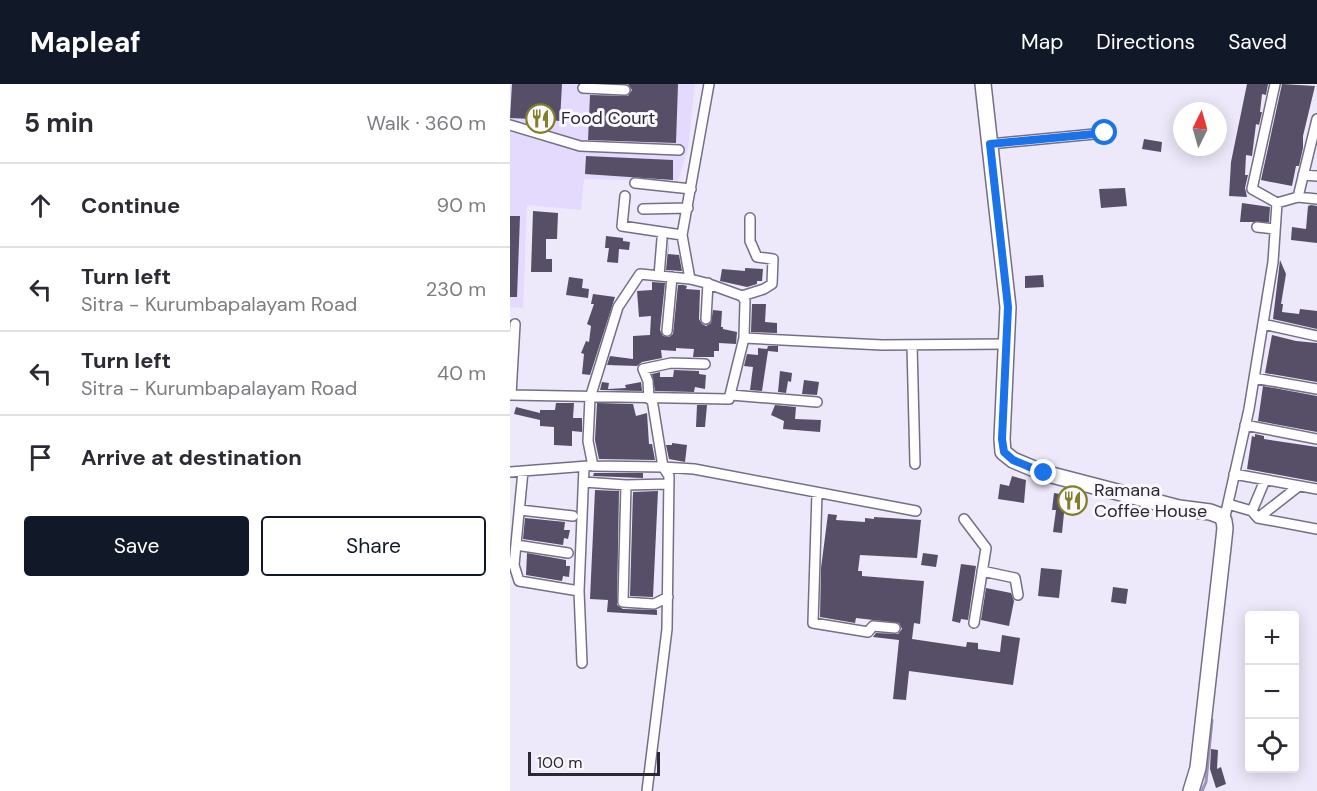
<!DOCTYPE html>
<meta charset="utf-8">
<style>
:root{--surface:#fff;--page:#f2f2f3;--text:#2b2b33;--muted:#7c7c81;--line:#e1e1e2;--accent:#111827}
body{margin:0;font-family:"DM Sans",sans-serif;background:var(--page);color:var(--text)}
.controls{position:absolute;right:18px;bottom:18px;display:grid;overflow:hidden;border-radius:6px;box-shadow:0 3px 15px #0003}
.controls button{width:54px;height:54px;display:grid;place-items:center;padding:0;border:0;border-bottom:2px solid var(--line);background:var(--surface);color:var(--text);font:30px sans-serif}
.compass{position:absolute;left:663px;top:18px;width:54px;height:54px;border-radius:50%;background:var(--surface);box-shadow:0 3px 15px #0003;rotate:5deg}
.scale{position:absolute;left:18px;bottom:15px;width:132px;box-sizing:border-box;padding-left:6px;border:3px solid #2b2833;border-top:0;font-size:16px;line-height:21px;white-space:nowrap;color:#2b2833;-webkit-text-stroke:4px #faf8fe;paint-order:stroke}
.stop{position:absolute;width:18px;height:18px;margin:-14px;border:4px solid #1a73e8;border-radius:50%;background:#fff}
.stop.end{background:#1a73e8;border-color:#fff;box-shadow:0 2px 6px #0008}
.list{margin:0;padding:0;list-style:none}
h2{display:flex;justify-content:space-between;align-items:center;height:78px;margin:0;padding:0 24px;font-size:26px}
h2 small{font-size:20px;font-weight:400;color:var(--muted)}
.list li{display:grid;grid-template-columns:39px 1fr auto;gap:18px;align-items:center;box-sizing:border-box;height:84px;padding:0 24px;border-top:2px solid var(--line)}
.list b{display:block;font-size:22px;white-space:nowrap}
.list p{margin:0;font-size:20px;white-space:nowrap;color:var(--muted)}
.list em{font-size:20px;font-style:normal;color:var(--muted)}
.actions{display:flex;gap:12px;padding:18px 24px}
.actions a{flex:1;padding:14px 0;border:2px solid var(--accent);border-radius:6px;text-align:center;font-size:21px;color:var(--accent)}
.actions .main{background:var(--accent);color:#fff}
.icon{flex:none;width:33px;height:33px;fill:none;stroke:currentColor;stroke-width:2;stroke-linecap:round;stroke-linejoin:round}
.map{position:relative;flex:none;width:807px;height:707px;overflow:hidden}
header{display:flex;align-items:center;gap:36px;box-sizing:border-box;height:84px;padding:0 30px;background:var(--accent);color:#fff}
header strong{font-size:28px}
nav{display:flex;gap:33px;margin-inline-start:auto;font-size:21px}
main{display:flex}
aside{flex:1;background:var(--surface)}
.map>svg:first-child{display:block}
.built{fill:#e3dafd}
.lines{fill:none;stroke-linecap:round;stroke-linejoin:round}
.stream{stroke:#9d94b6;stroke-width:3}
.building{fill:#564f67}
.street-casing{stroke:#756e87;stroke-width:12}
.primary-casing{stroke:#756e87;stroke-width:18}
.street{stroke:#fff;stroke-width:9}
.primary{stroke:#fff;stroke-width:15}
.route{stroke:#1a73e8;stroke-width:8}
.labels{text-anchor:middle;stroke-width:6;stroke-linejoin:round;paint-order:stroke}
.poi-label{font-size:18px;fill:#2b2833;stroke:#faf8fe;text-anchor:start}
</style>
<header>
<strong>Mapleaf</strong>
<nav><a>Map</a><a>Directions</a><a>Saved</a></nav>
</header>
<main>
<aside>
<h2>5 min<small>Walk · 360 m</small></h2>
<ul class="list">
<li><svg class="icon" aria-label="ahead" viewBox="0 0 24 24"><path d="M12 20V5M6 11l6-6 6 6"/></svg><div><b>Continue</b></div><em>90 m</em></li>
<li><svg class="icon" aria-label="left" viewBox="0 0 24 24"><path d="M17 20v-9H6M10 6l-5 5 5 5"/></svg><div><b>Turn left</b><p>Sitra - Kurumbapalayam Road</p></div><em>230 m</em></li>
<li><svg class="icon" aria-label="left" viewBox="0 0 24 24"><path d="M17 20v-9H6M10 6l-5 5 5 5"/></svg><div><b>Turn left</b><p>Sitra - Kurumbapalayam Road</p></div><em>40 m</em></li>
<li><svg class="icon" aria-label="arrive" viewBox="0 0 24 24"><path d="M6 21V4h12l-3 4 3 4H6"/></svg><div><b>Arrive at destination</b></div></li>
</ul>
<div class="actions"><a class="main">Save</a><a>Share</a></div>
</aside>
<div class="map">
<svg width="807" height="707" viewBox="0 0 807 707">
<rect width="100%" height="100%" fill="#ede9fa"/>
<path class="built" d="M 0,0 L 185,0 L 178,64 L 168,97 L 74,95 L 71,126 L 17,121 L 13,224 L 0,223 Z"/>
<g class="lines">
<path class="stream" d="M 692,707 L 696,698 L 702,636"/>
</g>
<path class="building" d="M 2,0 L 52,0 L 50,37 L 37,36 L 37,45 L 21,40 L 21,35 L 0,34 Z
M 118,0 L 168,0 L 166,59 L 78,56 L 80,11 L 118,12 L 122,6 Z
M 737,0 L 758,0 L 756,11 L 752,10 L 750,28 L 752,28 L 749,41 L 746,40 L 742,72 L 736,71 L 735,91 L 738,91 L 735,104 L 737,113 L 719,112 L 721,78 Z
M 772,0 L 805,2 L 793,52 L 793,64 L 789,82 L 786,82 L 782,102 L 751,96 Z
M 634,55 L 652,58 L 651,68 L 632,65 Z
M 76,72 L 163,76 L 163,96 L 75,90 Z
M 615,104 L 617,122 L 591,124 L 589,105 Z
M 732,119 L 760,123 L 759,138 L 730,138 Z
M 801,121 L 807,122 L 807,159 L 781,156 L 782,143 L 796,145 L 798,122 Z
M 23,127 L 48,129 L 47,155 L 36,155 L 36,175 L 42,175 L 42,188 L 21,188 Z
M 0,132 L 10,132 L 7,213 L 0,213 Z
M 96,152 L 113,154 L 113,157 L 120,158 L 119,166 L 109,165 L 108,179 L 97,178 L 99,164 L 95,164 Z
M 159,156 L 158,170 L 169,171 L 172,187 L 156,186 Z
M 770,176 L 776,190 L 771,220 L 773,220 L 772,228 L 789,230 L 790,225 L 807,227 L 807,245 L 763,235 Z
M 235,184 L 253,185 L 252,197 L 247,197 L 247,200 L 237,203 L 210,197 L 212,185 L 235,187 Z
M 533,191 L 534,203 L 515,204 L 515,192 Z
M 59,193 L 73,195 L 72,204 L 79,205 L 78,214 L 56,211 Z
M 142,198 L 155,199 L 150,246 L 153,252 L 159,253 L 163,250 L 168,201 L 173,201 L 177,202 L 176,205 L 190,206 L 189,235 L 192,240 L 196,242 L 201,239 L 203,226 L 212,227 L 211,243 L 213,243 L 213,245 L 227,248 L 226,260 L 209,259 L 209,267 L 204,267 L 204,273 L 183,273 L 184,265 L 166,264 L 166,267 L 151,266 L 152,274 L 132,278 L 127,282 L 97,281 L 100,272 L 123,275 L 123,252 L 140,251 L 141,232 L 129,233 L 127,207 L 142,206 Z
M 83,210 L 105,213 L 80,291 L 72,290 L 74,270 L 71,269 L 76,257 L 79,258 L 81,242 L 77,240 L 84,220 L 81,220 Z
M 242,220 L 256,220 L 255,238 L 267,239 L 267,249 L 241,248 Z
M 762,251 L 786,257 L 807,259 L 807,298 L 755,289 Z
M 258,262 L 268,262 L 268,268 L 258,267 L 252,307 L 240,306 L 243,283 L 234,282 L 237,270 L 248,271 L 248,264 L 257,265 Z
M 164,286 L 189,287 L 189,290 L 196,291 L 195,305 L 185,303 L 184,308 L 145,307 L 142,290 L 150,288 L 150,293 L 163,293 Z
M 270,287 L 282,289 L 281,298 L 278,297 L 276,309 L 268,308 Z
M 294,296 L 309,298 L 307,311 L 292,310 Z
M 92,298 L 99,299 L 98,305 L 116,304 L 115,301 L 131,298 L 132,307 L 90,306 Z
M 753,302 L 807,312 L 807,348 L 748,337 Z
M 46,319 L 64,319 L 63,334 L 72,334 L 72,348 L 62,347 L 62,362 L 44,361 L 44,343 L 30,342 L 30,336 L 4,330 L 6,323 L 30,329 L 30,326 L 45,326 Z
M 87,319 L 123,320 L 126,332 L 137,329 L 139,360 L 142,360 L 145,376 L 89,375 L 85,356 Z
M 187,321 L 197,321 L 195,343 L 186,343 Z
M 265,321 L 286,323 L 285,335 L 311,336 L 310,348 L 273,345 L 274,337 L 261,331 Z
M 745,350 L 754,352 L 754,355 L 807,363 L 807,398 L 737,385 L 742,352 L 745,353 Z
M 162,359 L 177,361 L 175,378 L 159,375 L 156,361 L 162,361 Z
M 84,389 L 133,389 L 133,394 L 83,392 Z
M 502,392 L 516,396 L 514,419 L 488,415 L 490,400 L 499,402 Z
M 85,406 L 109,407 L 107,521 L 113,525 L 147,526 L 147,531 L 97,528 L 98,516 L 80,515 Z
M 148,407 L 143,513 L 120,512 L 123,408 Z
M 544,409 L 569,413 L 568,421 L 555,419 L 552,449 L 543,448 L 546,426 L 542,426 Z
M 318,430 L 327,431 L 326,436 L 355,438 L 355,434 L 364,435 L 364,433 L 411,436 L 407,474 L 350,471 L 348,487 L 352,487 L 352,492 L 414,497 L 410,540 L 404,539 L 402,555 L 456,563 L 457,558 L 468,559 L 468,565 L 490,568 L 492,551 L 510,554 L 503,601 L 399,587 L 396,616 L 383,615 L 389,556 L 363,553 L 366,549 L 388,550 L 392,545 L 389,539 L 346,534 L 345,539 L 310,533 L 311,484 Z
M 15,434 L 55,438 L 54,446 L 60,446 L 58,455 L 54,454 L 53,461 L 13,455 Z
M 17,469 L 56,476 L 56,482 L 60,482 L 59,493 L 53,492 L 52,497 L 16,491 Z
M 413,469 L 428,471 L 426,483 L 411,481 Z
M 451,480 L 466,482 L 458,536 L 451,535 L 450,539 L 442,537 Z
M 531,484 L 552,486 L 549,514 L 528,512 Z
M 603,503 L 618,505 L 616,520 L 601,518 Z
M 476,504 L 501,509 L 504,517 L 499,542 L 471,536 Z
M 701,665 L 708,666 L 707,685 L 711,683 L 716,700 L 706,704 L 700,685 Z"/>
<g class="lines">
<defs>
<path id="street" d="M 73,4 L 115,6
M 0,41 L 70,62 L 169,66
M 480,60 L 595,49
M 793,91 L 807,92
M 125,99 L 181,105
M 115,112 L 112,142 L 172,151
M 788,113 L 807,115
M 767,119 L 788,113 L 807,35
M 133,125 L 178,124
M 747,143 L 765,145
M 149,192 L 152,155
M 180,195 L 172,151 L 199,0
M 232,212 L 254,205 L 262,200 L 263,175 L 247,173 L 240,157 L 240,134
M 196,235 L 198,199
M 753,240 L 807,252
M 157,247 L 162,193
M 402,261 L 405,380
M 744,294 L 807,305
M 0,311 L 219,315 L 234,254 L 372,261 L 497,260
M 1,311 L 5,240
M 221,311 L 307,318
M 139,315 L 138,297 L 133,285 L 161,279 L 195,280
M 142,315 L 153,383 L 184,385 L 406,427
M 735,341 L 807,355
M 13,387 L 4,481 L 9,497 L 69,507
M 0,388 L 78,382
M 724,390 L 807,405
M 74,398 L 116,401 L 159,400
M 116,401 L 113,518 L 144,520 L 158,513
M 307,409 L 303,539 L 358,548 L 363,542 L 385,544
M 718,420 L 742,427 L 748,434 L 807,445
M 10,426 L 63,432
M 742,427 L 755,396
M 748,434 L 789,402
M 454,435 L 476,464 L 464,539
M 714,437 L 739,325 L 763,178 L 767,119 L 742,105 L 765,0
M 6,461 L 58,469
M 472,487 L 505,494 L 508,511
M 72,579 L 69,507 L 74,383
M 137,707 L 157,545 L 159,392 L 153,383 L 83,382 L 78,357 L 80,314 L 108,223 L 130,190 L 180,195 L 196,199 L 232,212 L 235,217 L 234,254"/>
<path id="primary" d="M 473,0 L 498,223 L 492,355 L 493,368 L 503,376 L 534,389 L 669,424 L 700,428 L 711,432 L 714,437 L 715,444 L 713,463 L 688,684 L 681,707"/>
</defs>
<use href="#street" class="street-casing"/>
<use href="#primary" class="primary-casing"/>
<use href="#street" class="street"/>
<use href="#primary" class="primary"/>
</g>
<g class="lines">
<path class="route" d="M 534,389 L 503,376 L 494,368 L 492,355 L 498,223 L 480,60 L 595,49"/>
</g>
<defs>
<symbol id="restaurant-ring" viewBox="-11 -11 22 22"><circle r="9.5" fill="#faf8fe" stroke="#827f27" stroke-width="1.5"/><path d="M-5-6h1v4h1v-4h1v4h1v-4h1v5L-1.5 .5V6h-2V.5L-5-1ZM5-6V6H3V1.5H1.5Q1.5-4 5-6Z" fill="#827f27"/></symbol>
</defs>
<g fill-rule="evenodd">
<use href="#restaurant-ring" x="14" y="18" width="33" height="33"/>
<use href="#restaurant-ring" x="546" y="400" width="33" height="33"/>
</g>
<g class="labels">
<g class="poi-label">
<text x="51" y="40">Food Court</text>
<text x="584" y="412">Ramana<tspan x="584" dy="21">Coffee House</tspan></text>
</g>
</g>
</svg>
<div class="controls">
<button>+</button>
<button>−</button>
<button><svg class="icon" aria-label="locate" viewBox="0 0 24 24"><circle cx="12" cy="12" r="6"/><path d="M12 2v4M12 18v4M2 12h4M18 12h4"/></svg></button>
</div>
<svg class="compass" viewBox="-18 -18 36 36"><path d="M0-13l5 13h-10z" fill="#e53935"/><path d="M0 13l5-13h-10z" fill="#7c7c81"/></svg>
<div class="scale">100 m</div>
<div class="stop" style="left:595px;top:49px"></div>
<div class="stop end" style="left:534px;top:389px"></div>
</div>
</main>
